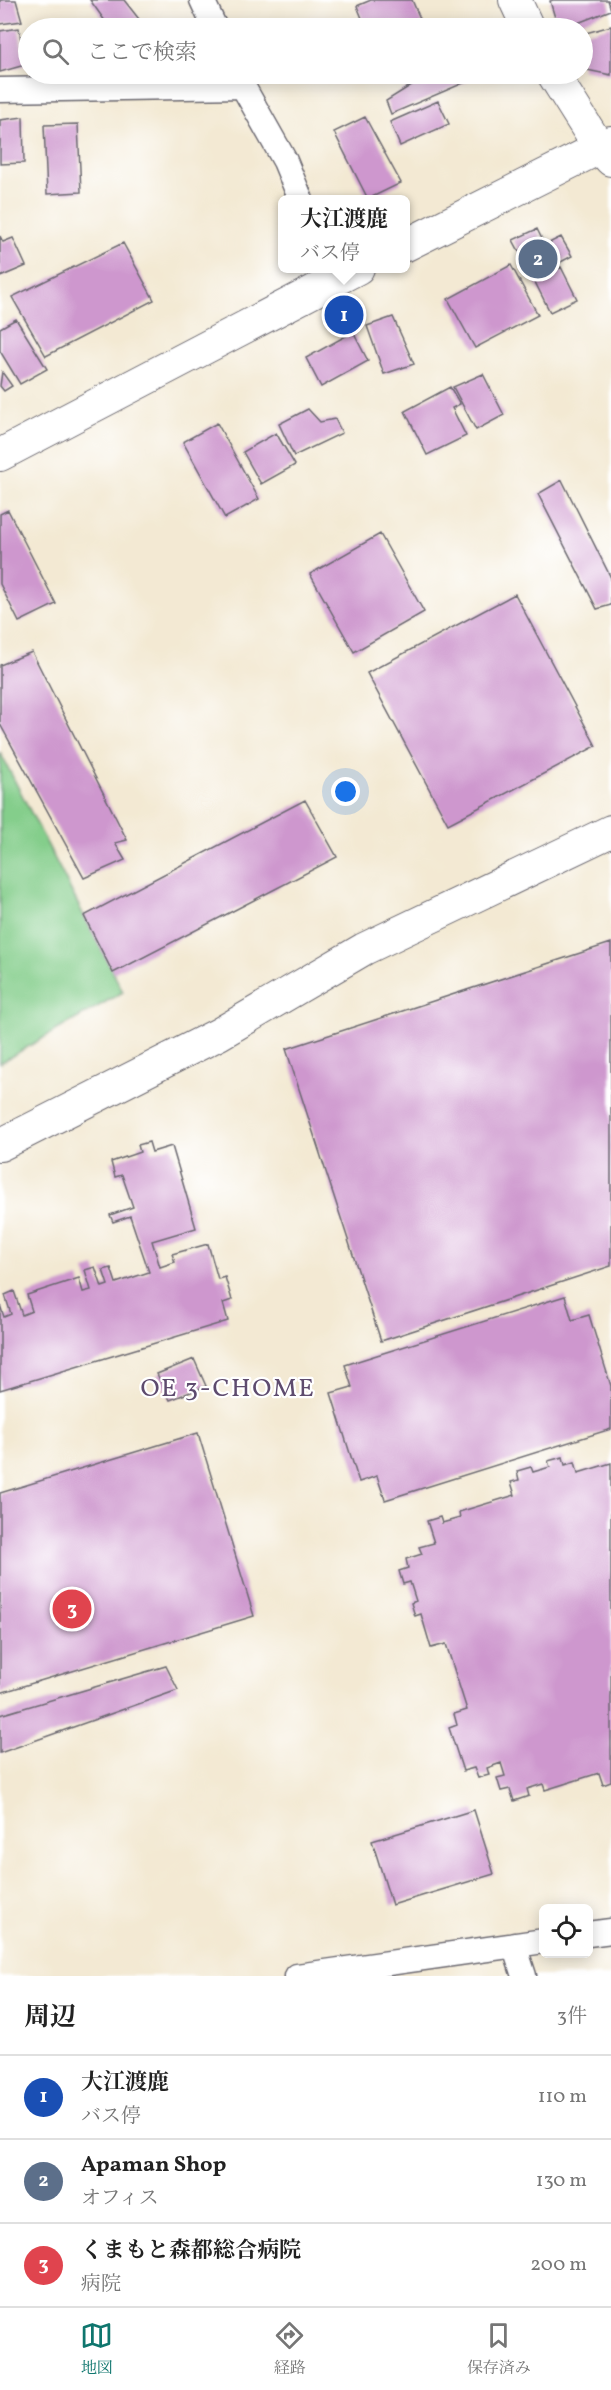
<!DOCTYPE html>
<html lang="ja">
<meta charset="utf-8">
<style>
:root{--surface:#fff;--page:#f2f2f2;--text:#222;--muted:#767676;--line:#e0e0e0;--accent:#0f766e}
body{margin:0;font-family:Vollkorn,"Noto Serif JP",serif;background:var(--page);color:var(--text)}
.controls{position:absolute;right:18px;bottom:18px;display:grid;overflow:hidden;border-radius:9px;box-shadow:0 3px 15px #0003}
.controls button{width:54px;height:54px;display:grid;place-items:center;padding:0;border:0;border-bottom:2px solid var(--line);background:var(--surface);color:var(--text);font:30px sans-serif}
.you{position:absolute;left:346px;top:792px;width:21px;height:21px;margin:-15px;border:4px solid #fff;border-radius:50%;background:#1a73e8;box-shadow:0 0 0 9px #1a73e833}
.badge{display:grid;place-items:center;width:39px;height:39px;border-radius:50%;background:var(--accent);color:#fff;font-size:20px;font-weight:700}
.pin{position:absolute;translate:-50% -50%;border:3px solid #fff;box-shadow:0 2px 6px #0006}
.popup{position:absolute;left:278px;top:195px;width:132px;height:78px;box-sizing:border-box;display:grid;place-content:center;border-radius:9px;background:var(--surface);filter:drop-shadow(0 2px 4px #0005);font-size:20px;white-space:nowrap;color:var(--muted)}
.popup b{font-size:22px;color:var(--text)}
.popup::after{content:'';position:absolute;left:50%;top:100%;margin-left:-12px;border:12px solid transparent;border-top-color:var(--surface)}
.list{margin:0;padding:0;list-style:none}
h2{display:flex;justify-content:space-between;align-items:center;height:78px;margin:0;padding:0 24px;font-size:26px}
h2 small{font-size:20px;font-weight:400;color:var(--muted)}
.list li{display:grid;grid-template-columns:39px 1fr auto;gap:18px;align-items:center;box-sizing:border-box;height:84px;padding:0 24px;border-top:2px solid var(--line)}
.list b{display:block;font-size:22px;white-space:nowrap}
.list p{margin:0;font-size:20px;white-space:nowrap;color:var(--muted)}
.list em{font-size:20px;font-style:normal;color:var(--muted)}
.icon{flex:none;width:33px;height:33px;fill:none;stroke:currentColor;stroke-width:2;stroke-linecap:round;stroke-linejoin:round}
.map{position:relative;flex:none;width:611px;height:1976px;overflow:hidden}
.search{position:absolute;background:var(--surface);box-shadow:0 3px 15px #0003;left:18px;right:18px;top:18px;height:66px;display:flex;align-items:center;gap:15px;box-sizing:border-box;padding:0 21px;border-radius:33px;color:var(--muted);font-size:22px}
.sheet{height:330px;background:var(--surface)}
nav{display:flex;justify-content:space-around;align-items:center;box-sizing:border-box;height:84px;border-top:2px solid var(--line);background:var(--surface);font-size:16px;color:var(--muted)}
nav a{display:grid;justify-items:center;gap:3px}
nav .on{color:var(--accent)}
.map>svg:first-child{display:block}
.green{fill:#84ce8b;stroke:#537863;stroke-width:1.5}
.building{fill:#ce97ce}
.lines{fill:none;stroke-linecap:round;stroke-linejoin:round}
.minor-casing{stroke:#6b6870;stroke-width:27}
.tertiary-casing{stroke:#6b6870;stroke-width:34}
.minor{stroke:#fff;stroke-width:24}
.tertiary{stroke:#fff;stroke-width:32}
.labels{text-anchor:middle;stroke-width:4.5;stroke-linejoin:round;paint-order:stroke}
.neighbourhood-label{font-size:26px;letter-spacing:1.5px;fill:#5e4b6e;stroke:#fff}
</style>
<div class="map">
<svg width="611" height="1976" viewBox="0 0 611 1976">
<rect width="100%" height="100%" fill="#fff"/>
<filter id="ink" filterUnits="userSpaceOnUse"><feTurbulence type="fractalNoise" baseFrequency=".0167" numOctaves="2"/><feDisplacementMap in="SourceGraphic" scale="12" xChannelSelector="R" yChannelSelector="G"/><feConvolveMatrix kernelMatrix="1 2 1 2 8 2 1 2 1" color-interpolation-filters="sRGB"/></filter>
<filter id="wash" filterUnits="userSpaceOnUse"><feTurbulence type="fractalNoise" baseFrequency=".008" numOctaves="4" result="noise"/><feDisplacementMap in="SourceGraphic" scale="24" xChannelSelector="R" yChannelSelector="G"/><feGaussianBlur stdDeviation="1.35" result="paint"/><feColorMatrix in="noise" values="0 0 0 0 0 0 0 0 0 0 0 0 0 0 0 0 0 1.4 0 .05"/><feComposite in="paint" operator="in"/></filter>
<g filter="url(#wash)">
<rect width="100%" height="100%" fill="#f3e9d3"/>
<path class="green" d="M 0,752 L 123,992 L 0,1063 Z"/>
<g id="blocks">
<path class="building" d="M 0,0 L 16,0 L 22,21 L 0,24 Z
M 90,0 L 124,0 L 146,28 L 110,28 Z
M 371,0 L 412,0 L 424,28 L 366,28 L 357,6 Z
M 553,0 L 608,0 L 611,10 L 565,28 L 558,28 L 550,1 Z
M 611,26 L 611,75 L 582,69 L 582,34 Z
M 19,28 L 25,65 L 0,72 L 0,31 Z
M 429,74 L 470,74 L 473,79 L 391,114 L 386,101 Z
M 438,101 L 449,124 L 400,146 L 390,122 Z
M 23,117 L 24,163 L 0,164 L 0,120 Z
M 365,117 L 401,183 L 368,199 L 334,132 Z
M 78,124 L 81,192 L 47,194 L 44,125 Z
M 537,229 L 545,245 L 561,237 L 572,256 L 533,277 L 513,240 Z
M 0,236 L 3,242 L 13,238 L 26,266 L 0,277 Z
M 123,243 L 154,300 L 46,356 L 12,297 Z
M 511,265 L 538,315 L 475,348 L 448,299 Z
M 561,267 L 577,299 L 550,312 L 534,280 Z
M 393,317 L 414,364 L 384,374 L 367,326 Z
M 16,319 L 47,369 L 20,384 L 0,351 L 0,328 Z
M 353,332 L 368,361 L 321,387 L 306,358 Z
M 2,372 L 12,386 L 4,391 L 0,386 Z
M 483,374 L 504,415 L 476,430 L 453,387 Z
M 450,387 L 460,404 L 452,408 L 466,436 L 427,455 L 405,411 Z
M 308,409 L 320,422 L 335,419 L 342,433 L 294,456 L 279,424 Z
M 217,423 L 259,499 L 225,518 L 183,442 Z
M 276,433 L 295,465 L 261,484 L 243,452 Z
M 562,480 L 611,578 L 611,605 L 597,609 L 538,494 Z
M 8,510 L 56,604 L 19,622 L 0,584 L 0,514 Z
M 380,534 L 424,612 L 354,652 L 310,574 Z
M 515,594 L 596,746 L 448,824 L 367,673 Z
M 32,652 L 127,840 L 115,843 L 125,860 L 84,878 L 0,724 L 0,665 Z
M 305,800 L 337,857 L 113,973 L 84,916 Z
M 611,943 L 611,1266 L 381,1341 L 286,1049 Z
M 149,1142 L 152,1152 L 172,1146 L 196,1228 L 152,1241 L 160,1267 L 175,1262 L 172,1254 L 208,1244 L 218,1279 L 225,1277 L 232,1300 L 223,1303 L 228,1321 L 0,1390 L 0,1305 L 4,1317 L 11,1314 L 5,1295 L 14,1291 L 22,1315 L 32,1311 L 27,1295 L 79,1278 L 83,1292 L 91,1290 L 85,1270 L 95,1267 L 102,1287 L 108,1285 L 103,1270 L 111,1268 L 116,1283 L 149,1272 L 130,1216 L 113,1222 L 110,1215 L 133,1207 L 122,1175 L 115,1177 L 111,1162 L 140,1152 L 138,1145 Z
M 565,1296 L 572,1320 L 589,1315 L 611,1386 L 611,1429 L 385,1500 L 377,1476 L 359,1482 L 331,1393 L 352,1387 L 345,1365 Z
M 194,1359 L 206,1386 L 170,1400 L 157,1374 Z
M 198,1433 L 254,1616 L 0,1693 L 0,1493 Z
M 563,1457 L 565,1465 L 575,1462 L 578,1473 L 611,1463 L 611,1782 L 603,1785 L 599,1773 L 545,1790 L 543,1784 L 527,1789 L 529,1796 L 514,1801 L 510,1789 L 501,1791 L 497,1778 L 505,1776 L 501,1763 L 487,1768 L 489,1775 L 478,1778 L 474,1768 L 463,1771 L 449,1728 L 457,1725 L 454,1714 L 467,1710 L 446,1644 L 431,1648 L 421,1614 L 415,1616 L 411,1603 L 416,1601 L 410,1582 L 403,1584 L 399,1571 L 408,1568 L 406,1559 L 422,1554 L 419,1547 L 434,1543 L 427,1521 L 440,1517 L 442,1523 L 460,1518 L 459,1512 L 515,1495 L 511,1482 L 519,1480 L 517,1471 L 531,1467 L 533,1472 L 550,1467 L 548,1461 Z
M 166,1666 L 178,1690 L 0,1753 L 0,1715 Z
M 474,1810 L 494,1874 L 392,1905 L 372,1841 Z"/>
</g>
</g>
<g filter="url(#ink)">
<use href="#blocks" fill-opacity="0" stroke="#6b6870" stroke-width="1.5"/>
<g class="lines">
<defs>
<path id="minor" d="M 202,0 L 215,28
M 236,74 L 285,161 L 301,200
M 0,90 L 242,86
M 588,1934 L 611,1931
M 514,1945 L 524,1976
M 297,1976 L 544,1941"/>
<path id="tertiary" d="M 515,0 L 528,28
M 553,74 L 599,147 L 611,160
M 406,245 L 611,142
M 0,455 L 358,268
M 0,1145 L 219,1034 L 364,949 L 611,831"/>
</defs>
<use href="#minor" class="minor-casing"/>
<use href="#tertiary" class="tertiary-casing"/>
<use href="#minor" class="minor"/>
<use href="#tertiary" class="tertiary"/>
</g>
</g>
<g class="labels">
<g class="neighbourhood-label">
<text x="228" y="1396">OE 3-CHOME</text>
</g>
</g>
</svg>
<div class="controls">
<button><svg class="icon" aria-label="locate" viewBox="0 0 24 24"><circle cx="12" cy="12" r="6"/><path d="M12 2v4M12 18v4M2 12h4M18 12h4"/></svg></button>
</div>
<div class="you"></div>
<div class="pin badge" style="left:344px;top:315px;background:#1a4fb4">1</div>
<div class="popup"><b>大江渡鹿</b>バス停</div>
<div class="pin badge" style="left:538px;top:259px;background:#5c6f8a">2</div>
<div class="pin badge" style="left:72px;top:1609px;background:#e0444e">3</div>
<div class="search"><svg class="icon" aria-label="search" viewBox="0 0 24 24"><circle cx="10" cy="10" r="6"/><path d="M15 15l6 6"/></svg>ここで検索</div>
</div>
<section class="sheet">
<h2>周辺<small>3件</small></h2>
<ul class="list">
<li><span class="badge" style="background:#1a4fb4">1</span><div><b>大江渡鹿</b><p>バス停</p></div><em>110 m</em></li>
<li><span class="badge" style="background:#5c6f8a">2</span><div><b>Apaman Shop</b><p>オフィス</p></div><em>130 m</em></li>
<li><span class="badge" style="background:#e0444e">3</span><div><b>くまもと森都総合病院</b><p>病院</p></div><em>200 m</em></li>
</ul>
</section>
<nav>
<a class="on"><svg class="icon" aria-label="map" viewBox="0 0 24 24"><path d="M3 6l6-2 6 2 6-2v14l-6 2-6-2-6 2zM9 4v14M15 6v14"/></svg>地図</a>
<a><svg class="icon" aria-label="directions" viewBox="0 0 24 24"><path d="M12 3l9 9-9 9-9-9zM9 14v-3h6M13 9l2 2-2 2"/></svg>経路</a>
<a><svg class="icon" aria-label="saved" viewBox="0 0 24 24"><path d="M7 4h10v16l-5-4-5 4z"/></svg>保存済み</a>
</nav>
